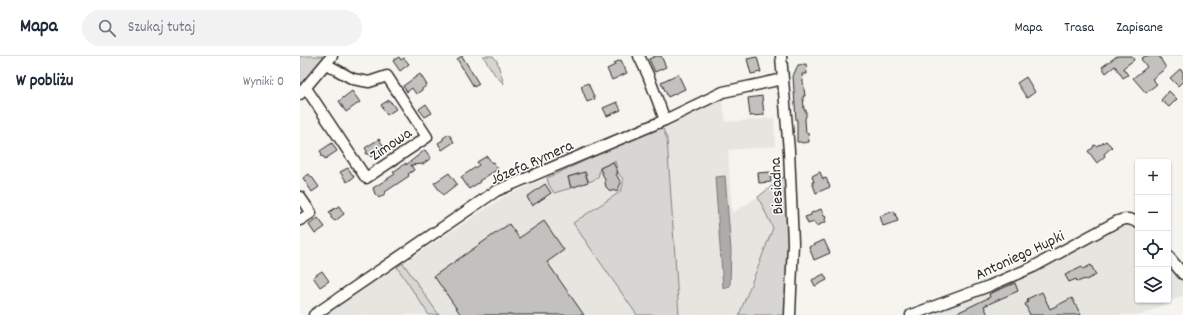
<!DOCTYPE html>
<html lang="pl">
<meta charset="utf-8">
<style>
:root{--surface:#fff;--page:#f2f2f3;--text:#1f2937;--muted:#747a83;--line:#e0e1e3}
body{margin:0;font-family:Dekko,sans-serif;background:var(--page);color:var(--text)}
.controls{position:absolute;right:12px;bottom:12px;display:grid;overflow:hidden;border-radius:4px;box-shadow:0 1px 3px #0004}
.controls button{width:36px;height:36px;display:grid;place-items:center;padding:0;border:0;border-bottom:1px solid var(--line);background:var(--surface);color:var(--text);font:20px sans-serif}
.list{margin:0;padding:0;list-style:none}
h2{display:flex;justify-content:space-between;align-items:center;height:52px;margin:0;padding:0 16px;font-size:17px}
h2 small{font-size:13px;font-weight:400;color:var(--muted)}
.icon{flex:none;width:22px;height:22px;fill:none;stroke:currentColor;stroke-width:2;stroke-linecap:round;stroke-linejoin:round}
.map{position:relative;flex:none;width:883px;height:259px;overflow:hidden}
header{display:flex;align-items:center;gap:24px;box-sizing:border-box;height:56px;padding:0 20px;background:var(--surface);border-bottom:1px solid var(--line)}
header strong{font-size:19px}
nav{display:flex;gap:22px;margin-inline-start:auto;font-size:14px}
.search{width:280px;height:36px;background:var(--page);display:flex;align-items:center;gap:10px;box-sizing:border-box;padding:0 14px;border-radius:22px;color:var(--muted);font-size:15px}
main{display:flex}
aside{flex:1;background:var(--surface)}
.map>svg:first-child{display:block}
.built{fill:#e6e5e0}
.green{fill:#d7d6d2;stroke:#81807e}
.water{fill:#adaca9;stroke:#797877}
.building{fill:#c2c1be;stroke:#2b2b2b}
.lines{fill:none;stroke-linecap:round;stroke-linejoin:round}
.minor-casing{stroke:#2b2b2b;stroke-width:13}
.minor{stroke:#fdfcf7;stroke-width:10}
.labels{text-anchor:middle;stroke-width:3;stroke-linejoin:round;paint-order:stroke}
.street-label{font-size:16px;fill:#2b2b2b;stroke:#fdfcf7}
</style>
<header>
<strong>Mapa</strong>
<div class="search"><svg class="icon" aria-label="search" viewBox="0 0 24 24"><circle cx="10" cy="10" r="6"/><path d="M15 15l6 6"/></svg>Szukaj tutaj</div>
<nav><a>Mapa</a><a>Trasa</a><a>Zapisane</a></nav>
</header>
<main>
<aside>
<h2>W pobliżu<small>Wyniki: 0</small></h2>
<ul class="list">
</ul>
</aside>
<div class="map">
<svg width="883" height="259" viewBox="0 0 883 259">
<rect width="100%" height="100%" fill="#f5f4ef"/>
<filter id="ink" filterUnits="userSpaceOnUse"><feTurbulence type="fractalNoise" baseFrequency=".025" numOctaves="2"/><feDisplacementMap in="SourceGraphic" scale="8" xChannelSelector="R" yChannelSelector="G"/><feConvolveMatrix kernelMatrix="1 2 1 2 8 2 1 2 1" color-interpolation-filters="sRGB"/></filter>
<g filter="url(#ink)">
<path class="built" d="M 421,40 L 426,66 L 474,62 L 475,90 L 428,94 L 432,157 L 458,141 L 473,172 L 439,259 L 25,259 L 205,140 L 297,101 Z
M 827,166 L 838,178 L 838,244 L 868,244 L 868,208 L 883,223 L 883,239 L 842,259 L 626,259 L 726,220 Z"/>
<path class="green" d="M 0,0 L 27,0 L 0,33 Z
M 183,0 L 193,0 L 197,5 L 204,28 L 195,19 Z
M 356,72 L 363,73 L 367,83 L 379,259 L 337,259 L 273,167 L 320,136 L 323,129 L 323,123 L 318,117 L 315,105 L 300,112 L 298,122 L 289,126 L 285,116 L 268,121 L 271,132 L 254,137 L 249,129 L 247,122 Z
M 486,119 L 486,140 L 494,259 L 439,259 L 473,172 L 458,141 Z
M 103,207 L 139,259 L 129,259 L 97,211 Z"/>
<path class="water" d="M 425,120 L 431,194 L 430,230 L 423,232 L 415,121 Z"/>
<path class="building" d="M 162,0 L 179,28 L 174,31 L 157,3 Z
M 356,0 L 361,0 L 366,11 L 355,16 L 349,3 Z
M 817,0 L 832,0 L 834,4 L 823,12 L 828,19 L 823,22 L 815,10 L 806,17 L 802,11 Z
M 845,0 L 859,0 L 866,12 L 852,23 L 857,28 L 846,37 L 833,22 L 847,11 L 841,3 Z
M 99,1 L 101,4 L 104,2 L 109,8 L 100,15 L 93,5 Z
M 457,1 L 461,16 L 451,18 L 447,3 Z
M 321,4 L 327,17 L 312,24 L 307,13 L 315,9 L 314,7 Z
M 506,8 L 507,18 L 502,18 L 505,40 L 503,40 L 504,54 L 506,54 L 506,61 L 505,62 L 505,64 L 506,77 L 508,77 L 509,86 L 502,87 L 501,86 L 497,86 L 497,64 L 496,64 L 493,20 L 498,9 Z
M 880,13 L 883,16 L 883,25 L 878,30 L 870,22 Z
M 120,18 L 127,29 L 122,33 L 122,34 L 116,38 L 112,32 L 107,36 L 103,30 Z
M 378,18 L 385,33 L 368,41 L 361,26 Z
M 726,21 L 735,36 L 727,42 L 717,27 Z
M 288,27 L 295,43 L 287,46 L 281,30 Z
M 52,35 L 60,46 L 46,56 L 39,45 Z
M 869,35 L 877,43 L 869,51 L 861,44 Z
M 462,40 L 464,59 L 450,60 L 448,42 Z
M 89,44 L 91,47 L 91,46 L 96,53 L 87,59 L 82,52 L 83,52 L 81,49 Z
M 317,46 L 321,54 L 307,60 L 303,52 Z
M 126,48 L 132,57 L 125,61 L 119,53 Z
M 149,78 L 154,86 L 142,94 L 138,87 L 143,84 L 143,82 Z
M 79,83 L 84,91 L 71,101 L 69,98 L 66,98 L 67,95 L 65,92 Z
M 806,85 L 812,91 L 804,98 L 805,100 L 797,107 L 788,95 L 793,92 L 794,89 L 797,90 L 799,88 L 800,89 Z
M 32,87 L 37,95 L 25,103 L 24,101 L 21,100 L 22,98 L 20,95 Z
M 125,94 L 131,102 L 123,108 L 111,109 L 114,114 L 108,118 L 109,120 L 85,136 L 86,137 L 79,142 L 75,138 L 73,132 L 95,118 L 93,116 L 106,107 L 106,109 Z
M 187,100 L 192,107 L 193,106 L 198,113 L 179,125 L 180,126 L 169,133 L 161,121 L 179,109 L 177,106 Z
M 313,106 L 318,117 L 316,118 L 321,127 L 320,129 L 318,134 L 312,135 L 310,135 L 306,131 L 305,126 L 305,124 L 300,112 Z
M 48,112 L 54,121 L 47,126 L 40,116 Z
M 285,116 L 288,126 L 271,132 L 268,121 Z
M 470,116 L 471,126 L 459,127 L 458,117 Z
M 520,116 L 523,123 L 526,122 L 530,131 L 516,137 L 512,126 L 514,126 L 512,120 Z
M 149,117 L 157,128 L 143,139 L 134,127 Z
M 9,118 L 11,121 L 12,121 L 19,131 L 12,136 L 3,122 Z
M 245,128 L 251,137 L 232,150 L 227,141 Z
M 39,150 L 44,158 L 35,165 L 31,162 L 31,159 L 29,156 Z
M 521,153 L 524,160 L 526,161 L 525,164 L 526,166 L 516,170 L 514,166 L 508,168 L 505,161 L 511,159 L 511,157 Z
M 594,155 L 598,165 L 583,170 L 580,160 Z
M 18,162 L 25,171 L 15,178 L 9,169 Z
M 244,165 L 264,194 L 247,206 L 284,259 L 161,259 L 134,220 L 209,168 L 219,182 Z
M 524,184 L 530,197 L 514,204 L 509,191 Z
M 791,209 L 796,219 L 786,224 L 785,223 L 777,226 L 776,223 L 769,226 L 765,219 L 782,211 L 783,213 Z
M 22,215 L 29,225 L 20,231 L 13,221 Z
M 524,218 L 527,224 L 515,230 L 512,224 Z
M 715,227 L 718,235 L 684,250 L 688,259 L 653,259 L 690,241 L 689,238 Z
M 742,236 L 750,253 L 772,242 L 781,259 L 730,259 L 725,248 L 728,246 L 727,243 Z"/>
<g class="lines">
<defs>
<path id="minor" d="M 339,0 L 348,19 L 365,64
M 481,0 L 489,95 L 493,187 L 490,259
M 6,32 L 66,122 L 127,81 L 87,20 L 69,26 L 53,23 L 26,8
M 0,38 L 32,0
M 0,141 L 11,157 L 0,164
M 868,200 L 883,218
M 14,259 L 196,135 L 365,64 L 423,36 L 483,23
M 611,259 L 689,230 L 733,211 L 818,165 C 826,162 830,162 838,167"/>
</defs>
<use href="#minor" class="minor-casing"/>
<use href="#minor" class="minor"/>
</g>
</g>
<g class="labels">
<g class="street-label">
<text transform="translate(90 87) rotate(-34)" y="6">Zimowa</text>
<text transform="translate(231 105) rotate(-24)" y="6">Józefa Rymera</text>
<text transform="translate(475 130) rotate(-93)" y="6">Biesiadna</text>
<text transform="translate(719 198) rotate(-25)" y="6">Antoniego Hupki</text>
</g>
</g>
</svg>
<div class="controls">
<button>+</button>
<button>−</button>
<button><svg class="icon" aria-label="locate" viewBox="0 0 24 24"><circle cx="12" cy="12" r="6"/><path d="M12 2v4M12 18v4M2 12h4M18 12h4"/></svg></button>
<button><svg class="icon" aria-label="layers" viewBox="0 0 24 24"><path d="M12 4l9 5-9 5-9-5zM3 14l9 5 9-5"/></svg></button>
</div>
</div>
</main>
